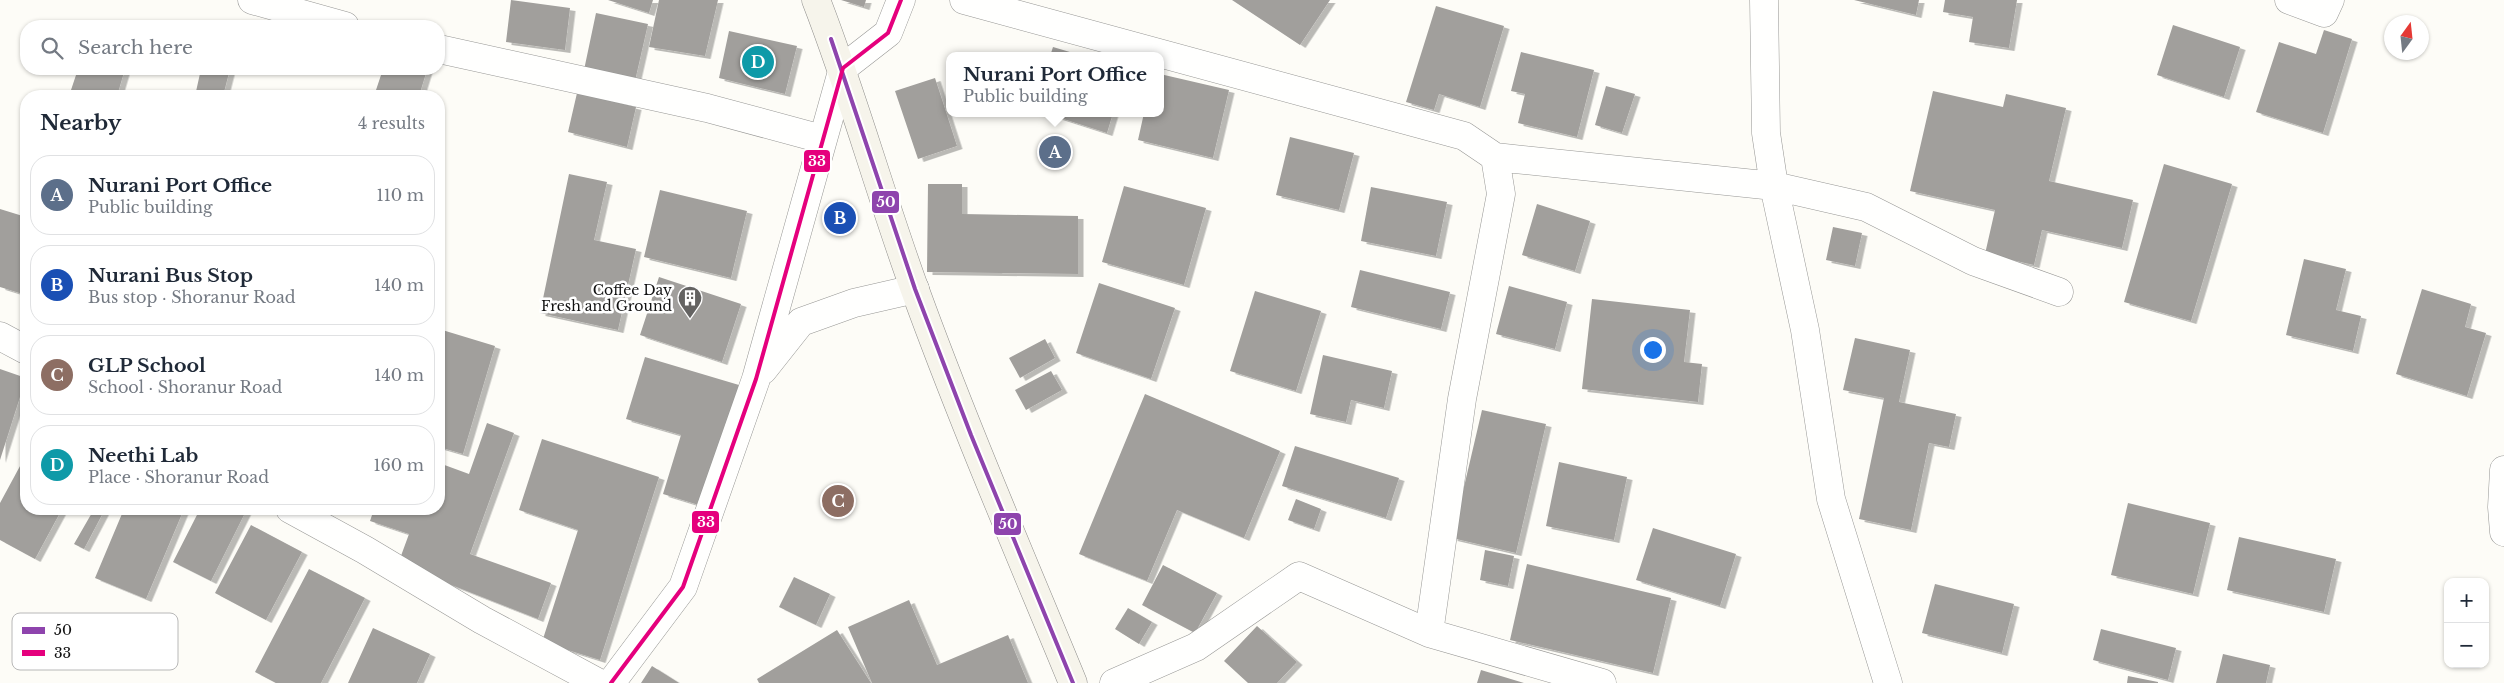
<!DOCTYPE html>
<meta charset="utf-8">
<style>
:root{--surface:#fff;--page:#f6f6f7;--text:#1f2937;--muted:#747a83;--line:#e0e1e3;--accent:#1a73e8}
body{margin:0;font-family:"Libre Baskerville",serif;background:var(--page);color:var(--text)}
.controls{position:absolute;right:15px;bottom:15px;display:grid;overflow:hidden;border-radius:10px;box-shadow:0 1px 4px #0004}
.controls button{width:45px;height:45px;display:grid;place-items:center;padding:0;border:0;border-bottom:1px solid var(--line);background:var(--surface);color:var(--text);font:25px sans-serif}
.compass{position:absolute;left:2384px;top:15px;width:45px;height:45px;border-radius:50%;background:var(--surface);box-shadow:0 1px 4px #0004;rotate:15deg}
.you{position:absolute;left:1652px;top:349px;width:18px;height:18px;margin:-12px;border:4px solid #fff;border-radius:50%;background:#1a73e8;box-shadow:0 0 0 8px #1a73e833}
.badge{display:grid;place-items:center;width:32px;height:32px;border-radius:50%;background:var(--accent);color:#fff;font-size:16px;font-weight:700}
.pin{position:absolute;translate:-50% -50%;border:2px solid #fff;box-shadow:0 1px 5px #0006}
.popup{position:absolute;left:946px;top:52px;width:218px;height:65px;box-sizing:border-box;display:grid;place-content:center;border-radius:10px;background:var(--surface);filter:drop-shadow(0 1px 4px #0005);font-size:16px;white-space:nowrap;color:var(--muted)}
.popup b{font-size:19px;color:var(--text)}
.popup::after{content:'';position:absolute;left:50%;top:100%;margin-left:-10px;border:10px solid transparent;border-top-color:var(--surface)}
.list{margin:0;padding:0;list-style:none}
h2{display:flex;justify-content:space-between;align-items:center;height:65px;margin:0;padding:0 20px;font-size:21px}
h2 small{font-size:16px;font-weight:400;color:var(--muted)}
.list li{display:grid;grid-template-columns:32px 1fr auto;gap:15px;align-items:center;box-sizing:border-box;height:80px;margin:0 10px 10px;padding:0 10px;border:1px solid var(--line);border-radius:20px}
.list b{display:block;font-size:19px;white-space:nowrap}
.list p{margin:0;font-size:16px;white-space:nowrap;color:var(--muted)}
.list em{font-size:16px;font-style:normal;color:var(--muted)}
.icon{flex:none;width:28px;height:28px;fill:none;stroke:currentColor;stroke-width:2;stroke-linecap:round;stroke-linejoin:round}
.map{position:relative;flex:none;width:2504px;height:683px;overflow:hidden}
.search{position:absolute;background:var(--surface);box-shadow:0 1px 4px #0004;left:20px;top:20px;width:425px;height:55px;display:flex;align-items:center;gap:12px;box-sizing:border-box;padding:0 18px;border-radius:20px;color:var(--muted);font-size:19px}
.panel{position:absolute;background:var(--surface);box-shadow:0 1px 4px #0004;left:20px;top:90px;width:425px;height:425px;border-radius:20px}
.map>svg:first-child{display:block}
.building{fill:#a19f9c;filter:url(#shadow)}
.lines{fill:none;stroke-linecap:round;stroke-linejoin:round}
.minor-casing{stroke:#979795;stroke-width:29}
.secondary-casing{stroke:#8e8d8b;stroke-width:29}
.minor{stroke:#fffffe;stroke-width:28}
.secondary{stroke:#f6f4eb;stroke-width:28}
.bus-1-casing{stroke:#fff;stroke-width:8}
.bus-2-casing{stroke:#fff;stroke-width:8}
.bus-1{stroke:#8e44ad;stroke-width:4}
.bus-2{stroke:#e5007d;stroke-width:4}
.labels{text-anchor:middle;stroke-width:5;stroke-linejoin:round;paint-order:stroke}
.poi-label{font-size:14px;fill:#111;stroke:#fff;text-anchor:end}
.key{fill:#fff;stroke:#b8b8b8;stroke-width:1}
.key-label{font-size:14px;fill:#111}
.line-badge{stroke:#fff;stroke-width:2}
.badge-label{font-size:14px;text-anchor:middle;font-weight:bold;fill:#fff}
</style>
<div class="map">
<svg width="2504" height="683" viewBox="0 0 2504 683">
<defs>
<filter id="shadow"><feDropShadow dx="5.5" dy="3" stdDeviation="0" flood-color="#0004"/></filter>
</defs>
<rect width="100%" height="100%" fill="#fdfcf7"/>
<path class="building" d="M 511,0 L 570,8 L 565,50 L 506,42 Z
M 608,0 L 653,0 L 649,13 Z
M 659,0 L 718,0 L 705,56 L 649,47 Z
M 841,0 L 866,0 L 864,7 Z
M 1232,0 L 1330,0 L 1300,45 Z
M 1854,0 L 1919,0 L 1916,15 Z
M 1945,0 L 2017,0 L 2009,48 L 1969,42 L 1973,17 L 1943,12 Z
M 1436,6 L 1504,26 L 1480,107 L 1439,94 L 1434,110 L 1406,102 Z
M 596,13 L 648,24 L 635,81 L 584,70 Z
M 2173,25 L 2240,47 L 2224,97 L 2157,75 Z
M 2324,30 L 2352,39 L 2323,133 L 2256,112 L 2279,42 L 2316,54 Z
M 729,31 L 797,46 L 785,94 L 719,78 Z
M 1053,47 L 1080,55 L 1080,56 L 1050,56 Z
M 1521,52 L 1594,70 L 1577,137 L 1518,123 L 1525,94 L 1511,91 Z
M 78,69 L 125,69 L 117,96 L 69,96 Z
M 201,69 L 230,69 L 223,96 L 195,96 Z
M 383,69 L 427,70 L 419,96 L 374,96 Z
M 1160,74 L 1229,90 L 1213,158 L 1138,140 L 1144,113 L 1160,113 Z
M 935,78 L 957,146 L 918,159 L 895,91 Z
M 1606,86 L 1635,94 L 1622,133 L 1595,125 Z
M 1933,91 L 2003,107 L 2006,94 L 2066,108 L 2049,181 L 2133,200 L 2122,248 L 2042,230 L 2034,265 L 1985,254 L 1995,210 L 1910,191 Z
M 577,93 L 636,107 L 627,147 L 568,132 Z
M 1045,113 L 1113,113 L 1107,133 Z
M 1290,137 L 1354,153 L 1339,210 L 1276,195 Z
M 2164,164 L 2232,184 L 2191,321 L 2124,302 Z
M 569,174 L 607,182 L 594,240 L 636,249 L 618,330 L 540,313 Z
M 928,184 L 962,184 L 962,214 L 1078,216 L 1078,274 L 927,272 Z
M 1124,186 L 1206,208 L 1184,285 L 1102,262 Z
M 1371,187 L 1447,202 L 1436,256 L 1361,241 Z
M 660,190 L 747,211 L 731,278 L 644,257 Z
M 1537,204 L 1590,221 L 1575,271 L 1522,255 Z
M 0,209 L 26,217 L 26,295 L 0,287 Z
M 1833,227 L 1862,233 L 1855,266 L 1826,260 Z
M 2304,259 L 2346,269 L 2336,310 L 2361,316 L 2353,351 L 2286,335 Z
M 1360,270 L 1450,292 L 1441,329 L 1351,307 Z
M 659,277 L 741,304 L 722,362 L 640,335 Z
M 1099,283 L 1175,308 L 1151,379 L 1076,353 Z
M 1509,286 L 1567,302 L 1555,349 L 1496,334 Z
M 2422,289 L 2471,304 L 2465,327 L 2486,333 L 2467,396 L 2396,374 Z
M 1255,291 L 1321,311 L 1296,391 L 1230,371 Z
M 1592,299 L 1690,310 L 1684,362 L 1702,364 L 1698,402 L 1582,389 Z
M 439,329 L 495,346 L 463,454 L 439,447 Z
M 1855,338 L 1910,350 L 1899,402 L 1956,414 L 1949,447 L 1929,443 L 1911,530 L 1859,519 L 1884,398 L 1843,390 Z
M 1045,339 L 1055,358 L 1020,378 L 1009,358 Z
M 1323,355 L 1392,371 L 1384,408 L 1351,400 L 1346,422 L 1310,414 Z
M 645,357 L 739,385 L 702,506 L 663,494 L 681,435 L 626,419 Z
M 0,369 L 26,378 L 0,460 Z
M 1051,371 L 1062,390 L 1026,410 L 1015,390 Z
M 1145,394 L 1280,451 L 1244,538 L 1177,510 L 1147,581 L 1079,554 Z
M 1482,410 L 1546,424 L 1516,553 L 1452,538 Z
M 487,423 L 514,433 L 470,554 L 551,583 L 538,619 L 398,564 L 409,534 L 370,521 L 374,509 L 439,509 L 439,463 L 469,474 Z
M 542,439 L 659,477 L 600,660 L 542,642 L 578,530 L 519,510 Z
M 1295,446 L 1399,478 L 1386,518 L 1282,486 Z
M 26,455 L 26,509 L 62,509 L 35,559 L 0,540 L 0,503 Z
M 1559,462 L 1627,477 L 1614,540 L 1546,526 Z
M 1296,499 L 1321,509 L 1314,529 L 1288,520 Z
M 2128,503 L 2210,523 L 2193,594 L 2111,575 Z
M 89,509 L 105,509 L 84,549 L 74,544 L 93,511 Z
M 124,509 L 184,509 L 146,599 L 95,578 Z
M 200,509 L 247,509 L 211,581 L 173,562 Z
M 251,525 L 302,552 L 266,620 L 215,593 Z
M 1653,528 L 1736,554 L 1720,606 L 1636,580 Z
M 2239,537 L 2336,559 L 2324,612 L 2227,590 Z
M 1485,550 L 1514,556 L 1508,586 L 1480,580 Z
M 1527,564 L 1671,598 L 1653,673 L 1510,640 Z
M 1163,565 L 1217,593 L 1195,633 L 1142,605 Z
M 309,569 L 365,598 L 321,683 L 276,683 L 255,672 Z
M 794,577 L 830,594 L 816,625 L 779,607 Z
M 1935,584 L 2014,604 L 2002,653 L 1922,633 Z
M 909,600 L 937,665 L 1008,635 L 1028,683 L 872,683 L 848,627 Z
M 1128,608 L 1152,622 L 1139,644 L 1115,629 Z
M 1257,626 L 1297,662 L 1277,683 L 1248,683 L 1224,661 Z
M 373,628 L 430,654 L 417,683 L 348,683 Z
M 2101,629 L 2176,648 L 2168,680 L 2093,660 Z
M 837,630 L 871,683 L 759,683 L 757,679 Z
M 2223,654 L 2270,665 L 2266,683 L 2216,683 Z
M 652,666 L 679,683 L 641,683 Z
M 1481,670 L 1524,683 L 1477,683 Z
M 2128,676 L 2158,682 L 2158,683 L 2127,683 Z"/>
<g class="lines">
<defs>
<path id="minor" d="M 252,0 L 345,26
M 964,0 L 1464,136 L 1495,157 L 1501,194 L 1462,399 L 1429,633 L 1602,683
M 1764,0 L 1766,133 L 1774,186 L 1805,330 L 1831,499 L 1888,683
M 2289,0 L 2324,13 L 2330,0
M 439,49 L 707,108 L 822,139
M 1495,157 L 1774,186 L 1866,207 L 1973,261 L 2059,292
M 0,336 L 26,350
M 763,370 L 801,322 L 854,303 L 915,289
M 2504,470 L 2502,507 L 2504,532
M 290,509 L 365,550 L 482,620 L 599,683
M 611,683 L 683,587 L 756,379 L 843,68 L 888,33 L 901,0
M 1114,683 L 1196,647 L 1299,576 L 1429,633"/>
<path id="secondary" d="M 816,0 C 853,95 880,194 915,290 C 963,422 1019,552 1073,683"/>
</defs>
<use href="#minor" class="minor-casing"/>
<use href="#secondary" class="secondary-casing"/>
<use href="#minor" class="minor"/>
<use href="#secondary" class="secondary"/>
<defs>
<path id="bus-1" d="M 831,39 L 915,289 L 971,435 L 1073,683"/>
<path id="bus-2" d="M 611,683 L 683,587 L 756,379 L 843,68 L 888,33 L 901,0"/>
</defs>
<use href="#bus-1" class="bus-1-casing"/>
<use href="#bus-2" class="bus-2-casing"/>
<use href="#bus-1" class="bus-1"/>
<use href="#bus-2" class="bus-2"/>
</g>
<defs>
<symbol id="building-pin" viewBox="-11 -11 22 30"><path d="M0 17L-7.5 6A9.5 9.5 0 1 1 7.5 6Z" fill="#646362" stroke="#fff"/><path d="M-4-6H4V6H1V3H-1V6H-4ZM-2.5-4.3h1.7v1.8h-1.7ZM.8-4.3h1.7v1.8H.8ZM-2.5-1h1.7V.8h-1.7ZM.8-1h1.7V.8H.8Z" fill="#fff"/></symbol>
</defs>
<g fill-rule="evenodd">
<use href="#building-pin" x="676" y="284" width="28" height="38"/>
</g>
<g class="labels">
<g class="poi-label">
<text x="672" y="295">Coffee Day<tspan x="672" dy="16">Fresh and Ground</tspan></text>
</g>
</g>
<rect x="12" y="613" width="166" height="57" rx="8" class="key"/>
<rect x="22" y="627" width="23" height="7" fill="#8e44ad"/>
<rect x="22" y="650" width="23" height="6" fill="#e5007d"/>
<g class="key-label">
<text x="54" y="635">50</text>
<text x="54" y="658">33</text>
</g>
<g class="line-badge">
<rect x="803" y="149" width="28" height="24" rx="5" fill="#e5007d"/>
<rect x="871" y="190" width="29" height="24" rx="5" fill="#8e44ad"/>
<rect x="691" y="510" width="29" height="24" rx="5" fill="#e5007d"/>
<rect x="993" y="512" width="29" height="24" rx="5" fill="#8e44ad"/>
</g>
<g class="badge-label">
<text x="817" y="166">33</text>
<text x="886" y="207">50</text>
<text x="706" y="527">33</text>
<text x="1008" y="529">50</text>
</g>
</svg>
<div class="controls">
<button>+</button>
<button>−</button>
</div>
<svg class="compass" viewBox="-18 -18 36 36"><path d="M0-13l5 13h-10z" fill="#e53935"/><path d="M0 13l5-13h-10z" fill="#747a83"/></svg>
<div class="you"></div>
<div class="pin badge" style="left:1055px;top:152px;background:#5c6f8a">A</div>
<div class="popup"><b>Nurani Port Office</b>Public building</div>
<div class="pin badge" style="left:840px;top:218px;background:#1a4fb4">B</div>
<div class="pin badge" style="left:838px;top:501px;background:#8d6e63">C</div>
<div class="pin badge" style="left:758px;top:62px;background:#0f9aa8">D</div>
<div class="search"><svg class="icon" aria-label="search" viewBox="0 0 24 24"><circle cx="10" cy="10" r="6"/><path d="M15 15l6 6"/></svg>Search here</div>
<section class="panel">
<h2>Nearby<small>4 results</small></h2>
<ul class="list">
<li><span class="badge" style="background:#5c6f8a">A</span><div><b>Nurani Port Office</b><p>Public building</p></div><em>110 m</em></li>
<li><span class="badge" style="background:#1a4fb4">B</span><div><b>Nurani Bus Stop</b><p>Bus stop · Shoranur Road</p></div><em>140 m</em></li>
<li><span class="badge" style="background:#8d6e63">C</span><div><b>GLP School</b><p>School · Shoranur Road</p></div><em>140 m</em></li>
<li><span class="badge" style="background:#0f9aa8">D</span><div><b>Neethi Lab</b><p>Place · Shoranur Road</p></div><em>160 m</em></li>
</ul>
</section>
</div>
